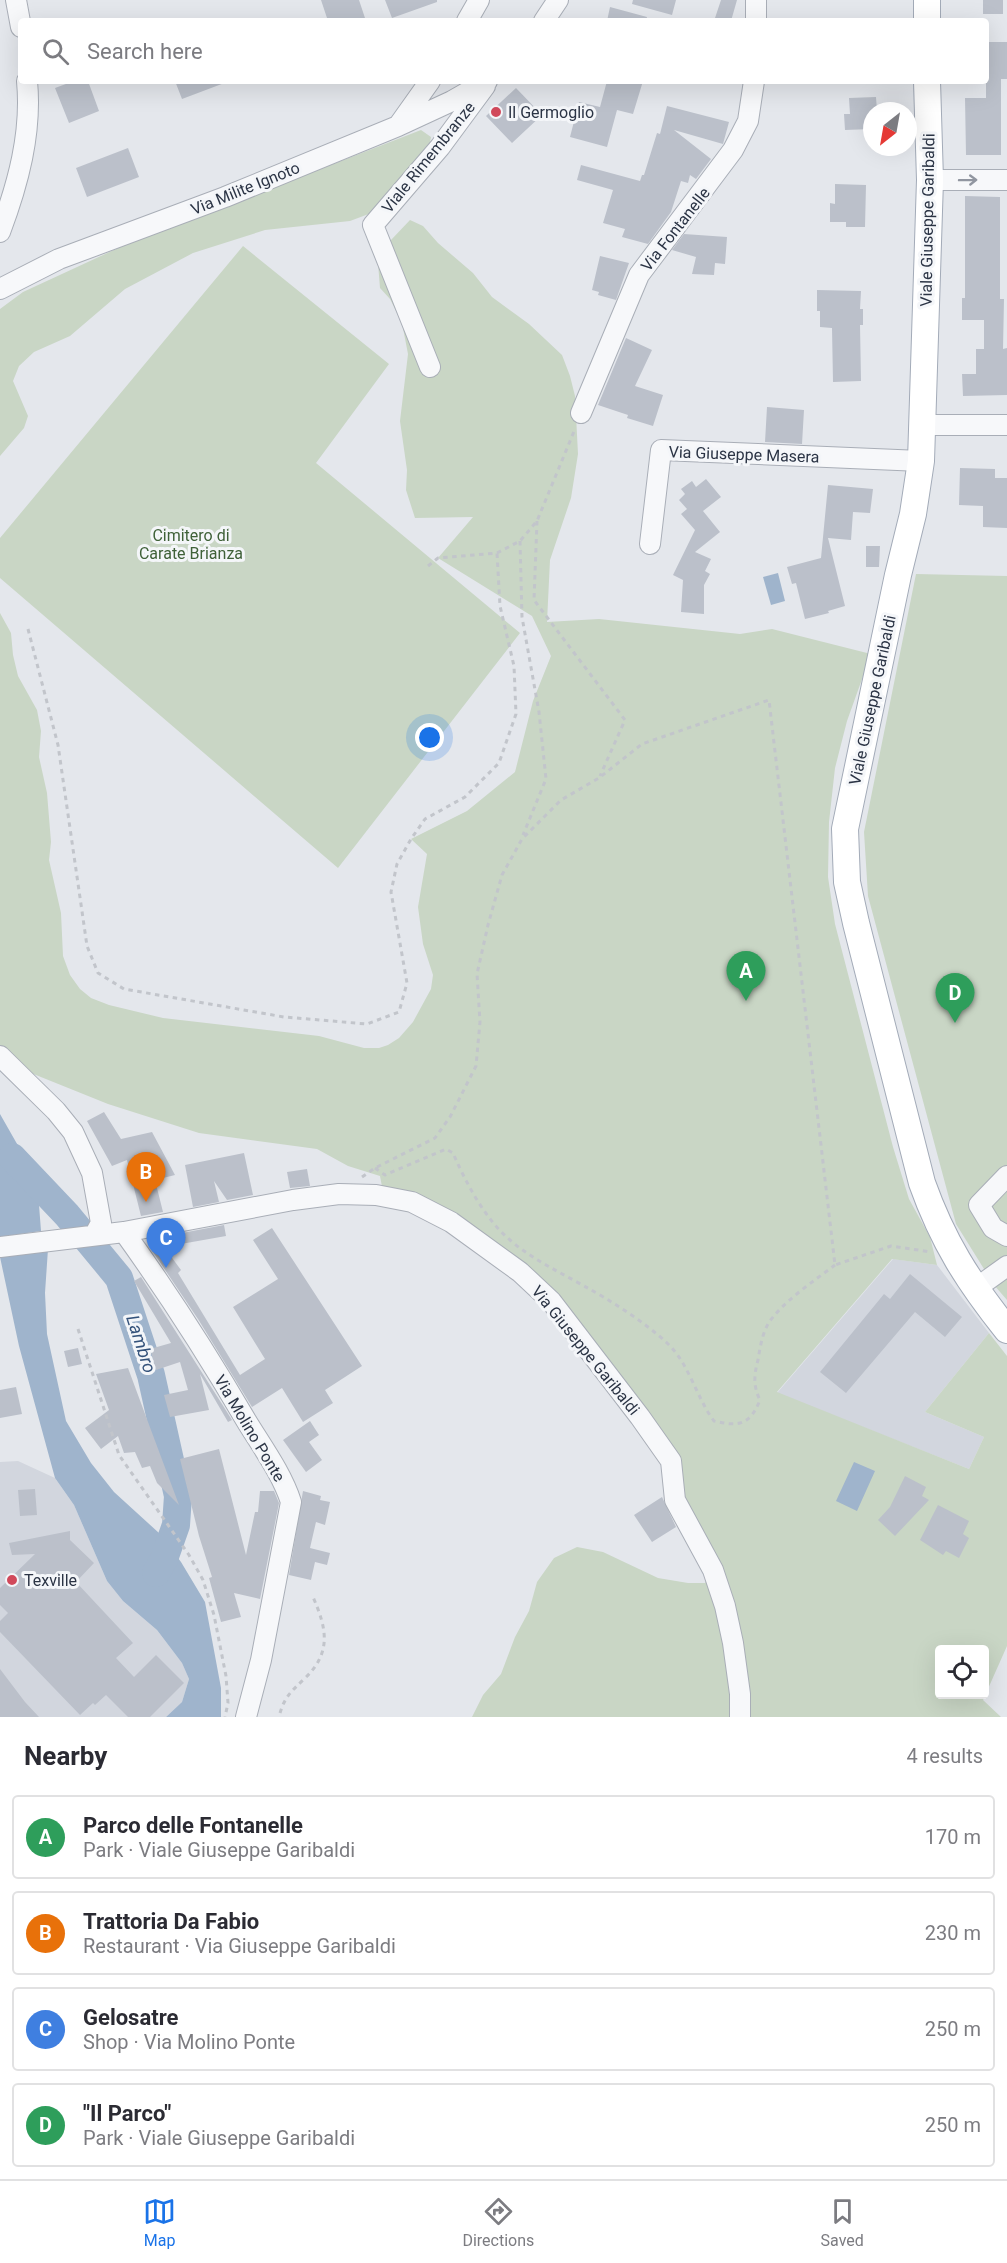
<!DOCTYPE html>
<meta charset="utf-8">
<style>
:root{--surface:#fff;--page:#f2f2f3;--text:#2b2b33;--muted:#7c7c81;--line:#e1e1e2;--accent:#1a73e8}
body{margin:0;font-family:Roboto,sans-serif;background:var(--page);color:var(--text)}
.controls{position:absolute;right:18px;bottom:18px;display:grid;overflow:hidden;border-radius:6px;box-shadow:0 6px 24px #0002}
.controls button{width:54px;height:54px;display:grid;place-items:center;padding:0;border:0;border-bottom:2px solid var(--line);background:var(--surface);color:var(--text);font:30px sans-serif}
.compass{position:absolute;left:863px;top:102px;width:54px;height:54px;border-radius:50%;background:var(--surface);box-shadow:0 6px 24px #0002;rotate:211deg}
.you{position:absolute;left:430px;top:738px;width:21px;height:21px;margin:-15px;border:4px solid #fff;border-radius:50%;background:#1a73e8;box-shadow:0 0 0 9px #1a73e833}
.badge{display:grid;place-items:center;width:39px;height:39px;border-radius:50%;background:var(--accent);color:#fff;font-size:20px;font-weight:700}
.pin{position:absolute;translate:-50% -50px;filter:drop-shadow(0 2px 3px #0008)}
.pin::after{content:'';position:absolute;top:32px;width:21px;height:18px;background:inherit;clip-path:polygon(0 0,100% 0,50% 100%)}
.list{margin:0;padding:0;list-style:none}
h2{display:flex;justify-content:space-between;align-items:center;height:78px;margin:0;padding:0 24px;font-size:26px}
h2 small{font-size:20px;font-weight:400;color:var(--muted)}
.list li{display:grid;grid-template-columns:39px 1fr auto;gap:18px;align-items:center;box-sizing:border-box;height:84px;margin:0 12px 12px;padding:0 12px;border:2px solid var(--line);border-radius:6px}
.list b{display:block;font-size:22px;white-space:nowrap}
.list p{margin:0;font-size:20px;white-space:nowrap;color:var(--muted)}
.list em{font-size:20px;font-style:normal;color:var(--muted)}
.icon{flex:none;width:33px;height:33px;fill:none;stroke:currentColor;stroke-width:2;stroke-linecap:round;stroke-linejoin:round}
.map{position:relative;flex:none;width:1007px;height:1717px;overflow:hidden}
.search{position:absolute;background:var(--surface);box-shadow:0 6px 24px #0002;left:18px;right:18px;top:18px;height:66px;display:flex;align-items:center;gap:15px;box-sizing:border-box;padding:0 21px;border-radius:6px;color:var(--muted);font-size:22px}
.sheet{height:462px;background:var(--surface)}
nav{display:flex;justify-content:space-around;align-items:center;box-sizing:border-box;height:84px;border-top:2px solid var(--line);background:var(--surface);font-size:16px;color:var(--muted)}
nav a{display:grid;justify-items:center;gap:3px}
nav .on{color:var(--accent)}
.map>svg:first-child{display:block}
.built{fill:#d2d6de}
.green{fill:#c9d6c5;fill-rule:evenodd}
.water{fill:#9fb4cc}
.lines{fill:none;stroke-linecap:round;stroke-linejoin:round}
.river{stroke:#9fb4cc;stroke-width:28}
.building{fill:#bbc0ca}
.minor-casing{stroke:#a9aeb7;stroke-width:22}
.major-casing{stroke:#a3abb8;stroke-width:28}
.path{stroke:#c2c5cb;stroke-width:3;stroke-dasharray:4.5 4.5;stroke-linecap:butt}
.minor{stroke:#f7f8fa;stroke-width:20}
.major{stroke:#fff;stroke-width:26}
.oneway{stroke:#9196a0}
.poi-dot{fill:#d1495b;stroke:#f4f6f9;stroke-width:2}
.labels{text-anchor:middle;stroke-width:6;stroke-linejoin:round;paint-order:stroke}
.poi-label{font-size:16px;fill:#2b3445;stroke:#f4f6f9;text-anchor:start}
.street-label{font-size:16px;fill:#2b3445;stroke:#f4f6f9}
.park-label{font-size:16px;fill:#3f6138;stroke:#f4f6f9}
.water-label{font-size:18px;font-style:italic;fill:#34527a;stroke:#f4f6f9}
</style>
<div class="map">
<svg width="1007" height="1717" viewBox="0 0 1007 1717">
<rect width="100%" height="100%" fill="#e4e7ec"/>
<path class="built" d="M 893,1259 L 937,1265 L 989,1333 L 925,1412 L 984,1437 L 969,1469 L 777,1393 Z
M 18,1461 L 55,1478 L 74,1505 L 107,1581 L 123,1601 L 157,1630 L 182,1663 L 189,1679 L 182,1702 L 166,1717 L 0,1717 L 0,1462 Z"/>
<path class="green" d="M 421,130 L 431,137 L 429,148 L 374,212 L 350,221 L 265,230 L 193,253 L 125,289 L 70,336 L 34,352 L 19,366 L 13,381 L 28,416 L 24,428 L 0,456 L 0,309 L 23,292 L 129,243 Z
M 410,220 L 423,226 L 438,243 L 473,273 L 492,297 L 529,324 L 562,355 L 570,376 L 575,396 L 578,454 L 571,498 L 550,560 L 547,622 L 599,619 L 740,634 L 772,629 L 871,654 L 847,721 L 835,768 L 829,822 L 828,877 L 835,924 L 893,1147 L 909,1199 L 930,1237 L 937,1265 L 892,1259 L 777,1392 L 969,1469 L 984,1437 L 925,1412 L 989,1333 L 1007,1356 L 1007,1646 L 983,1700 L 1001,1717 L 472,1717 L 483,1695 L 501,1674 L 515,1637 L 529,1611 L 537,1582 L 554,1558 L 577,1547 L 603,1552 L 658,1578 L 688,1583 L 705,1583 L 713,1570 L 675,1500 L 671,1461 L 577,1338 L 482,1244 L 384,1197 L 380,1176 L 348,1166 L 317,1149 L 199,1133 L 108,1104 L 26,1071 L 0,1069 L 0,613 L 11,633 L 13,655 L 18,676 L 37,710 L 41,731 L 39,757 L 47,793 L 51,842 L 49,860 L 61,913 L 63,956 L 70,975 L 80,989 L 91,998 L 109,1005 L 163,1018 L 319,1036 L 364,1048 L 379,1048 L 388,1045 L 399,1038 L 413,1022 L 431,989 L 433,975 L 423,944 L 418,907 L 427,854 L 411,839 L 467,811 L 515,772 L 533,701 L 551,656 L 532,616 L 438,558 L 473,517 L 415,518 L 406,490 L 407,470 L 400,421 L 408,354 L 402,323 L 390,299 L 380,288 L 378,263 L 391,240 ZM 940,1650 L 984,1650 L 984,1694 L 940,1694 Z
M 243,246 L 389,364 L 316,463 L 520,633 L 338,868 L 0,578 L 0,538 Z
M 916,574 L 1007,576 L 1007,1300 L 994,1285 L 956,1224 L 868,896 L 864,832 Z"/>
<path class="water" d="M 778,573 L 785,601 L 771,605 L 763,577 Z
M 0,1114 L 37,1179 L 41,1231 L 0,1237 Z
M 48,1249 L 45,1293 L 47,1334 L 66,1421 L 91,1463 L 114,1492 L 159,1533 L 181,1562 L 205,1602 L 221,1688 L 221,1717 L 166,1717 L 182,1702 L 189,1679 L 182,1663 L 157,1630 L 123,1601 L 107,1581 L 74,1505 L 55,1478 L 19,1346 L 0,1257 Z
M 854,1462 L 875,1471 L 857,1511 L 836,1501 Z"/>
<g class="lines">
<path class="river" d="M 12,1157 L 67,1215 L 119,1278 L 151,1375 L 178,1496 L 176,1525 L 164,1559 L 156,1573"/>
</g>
<path class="building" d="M 321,0 L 359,0 L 366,21 L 328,21 Z
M 385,0 L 437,0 L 437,2 L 392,18 Z
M 633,0 L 676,0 L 672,15 L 632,4 Z
M 721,0 L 737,0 L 731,21 L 714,21 Z
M 983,0 L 1003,0 L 1003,14 L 983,14 Z
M 610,7 L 647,17 L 646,21 L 607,21 Z
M 986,42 L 1007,42 L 1007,79 L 1001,79 L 1001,155 L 966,155 L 965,98 L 986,98 Z
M 74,81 L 88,81 L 99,111 L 69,123 L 55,88 Z
M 175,81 L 227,81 L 227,82 L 182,99 Z
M 607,81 L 643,81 L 633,114 L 617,110 L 607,147 L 570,137 L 579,102 L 600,107 Z
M 516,88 L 542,115 L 512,143 L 486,116 Z
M 876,97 L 877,111 L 872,111 L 872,129 L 845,130 L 844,114 L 850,114 L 849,98 Z
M 667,106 L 729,122 L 723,144 L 674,130 L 711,159 L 696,179 L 690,175 L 688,183 L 681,181 L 671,212 L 648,244 L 622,237 L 625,229 L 603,223 L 613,190 L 577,180 L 581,165 L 640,181 L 642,175 L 644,175 L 657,133 L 660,134 Z
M 128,148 L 139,177 L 87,197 L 76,168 Z
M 835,184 L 866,185 L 865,227 L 846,227 L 846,222 L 830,222 L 830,203 L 835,204 Z
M 965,196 L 1000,197 L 1000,299 L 1004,299 L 1003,349 L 1007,348 L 1007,395 L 963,396 L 962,374 L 976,374 L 976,349 L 984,349 L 984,320 L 962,320 L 962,298 L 965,298 Z
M 684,234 L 727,237 L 725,264 L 715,263 L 714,275 L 692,274 L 696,257 L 672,250 Z
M 600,256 L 629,263 L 616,300 L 598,295 L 599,292 L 592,290 Z
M 817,290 L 861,291 L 860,309 L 863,309 L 863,325 L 860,325 L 861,381 L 833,382 L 832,328 L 820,327 L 820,311 L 817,311 Z
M 626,338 L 652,350 L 635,386 L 663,395 L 653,426 L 627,418 L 628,415 L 598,405 Z
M 767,407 L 804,410 L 802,444 L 765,442 Z
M 960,468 L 995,469 L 995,478 L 1007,478 L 1007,528 L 983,527 L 983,506 L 959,505 Z
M 706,479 L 721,497 L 703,511 L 720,532 L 695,552 L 711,559 L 705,571 L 710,574 L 704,585 L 704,614 L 681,612 L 683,580 L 673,575 L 695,530 L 681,514 L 687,509 L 679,500 L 685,494 L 681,489 L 692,481 L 696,487 Z
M 828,485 L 873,489 L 870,513 L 853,512 L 851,540 L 828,538 L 845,606 L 828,611 L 829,613 L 805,619 L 796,583 L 792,584 L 787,567 L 821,558 Z
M 866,546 L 880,546 L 879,567 L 866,567 Z
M 104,1112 L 121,1139 L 152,1132 L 175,1175 L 155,1180 L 163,1212 L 141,1216 L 127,1160 L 112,1166 L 87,1121 Z
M 244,1153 L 253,1195 L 227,1200 L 214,1181 L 219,1202 L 193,1207 L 185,1165 Z
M 307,1169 L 310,1186 L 290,1188 L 287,1172 Z
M 224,1225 L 226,1236 L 164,1247 L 181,1270 L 178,1273 L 240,1375 L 265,1359 L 233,1307 L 278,1279 L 253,1240 L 272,1228 L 362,1366 L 325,1390 L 333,1403 L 303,1422 L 282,1388 L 252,1407 L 198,1319 L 151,1249 L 156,1238 Z
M 910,1274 L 962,1317 L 945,1337 L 915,1312 L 846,1393 L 820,1372 L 884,1294 L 890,1299 Z
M 141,1277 L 222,1404 L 232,1420 L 228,1422 L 200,1374 L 209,1410 L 170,1417 L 164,1395 L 188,1390 L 180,1362 L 156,1370 L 150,1349 L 171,1343 L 134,1281 Z
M 78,1348 L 82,1364 L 68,1367 L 64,1351 Z
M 128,1368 L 148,1422 L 179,1505 L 157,1483 L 150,1466 L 142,1468 L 135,1452 L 124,1453 L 118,1436 L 101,1449 L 85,1428 L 109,1410 L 96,1374 Z
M 16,1387 L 22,1414 L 0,1418 L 0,1390 Z
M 310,1421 L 319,1435 L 309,1442 L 322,1460 L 306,1472 L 283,1440 Z
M 219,1449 L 246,1555 L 255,1512 L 258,1512 L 260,1491 L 274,1491 L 279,1503 L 260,1599 L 234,1593 L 241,1617 L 221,1622 L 209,1578 L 212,1577 L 199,1536 L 180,1459 Z
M 905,1476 L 926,1487 L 922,1496 L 929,1500 L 895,1536 L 878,1520 L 890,1507 Z
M 35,1489 L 37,1515 L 20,1516 L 18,1490 Z
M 303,1491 L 321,1496 L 320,1500 L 330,1502 L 325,1525 L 316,1522 L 310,1548 L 330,1553 L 327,1565 L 315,1562 L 311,1580 L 289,1575 Z
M 662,1497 L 676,1527 L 652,1542 L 634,1515 Z
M 938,1505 L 969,1521 L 963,1534 L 969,1538 L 959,1558 L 946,1551 L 943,1555 L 920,1540 Z
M 70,1531 L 70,1540 L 94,1563 L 76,1582 L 133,1643 L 116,1658 L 134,1677 L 156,1655 L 184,1683 L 150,1717 L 128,1717 L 106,1695 L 95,1705 L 93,1703 L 80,1715 L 0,1632 L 0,1621 L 8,1613 L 0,1605 L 0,1588 L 35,1554 L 12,1555 L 9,1543 Z
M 0,1669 L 25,1702 L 39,1717 L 0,1717 Z"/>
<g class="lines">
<defs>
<path id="minor" d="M 16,0 L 21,27
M 467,21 L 479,0
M 544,21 L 558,0
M 756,21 L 756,0
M 398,126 L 430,81
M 930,180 L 1007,180
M 0,232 C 18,184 32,133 27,81
M 0,289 L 59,259 L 225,197 L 398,126 L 452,101 L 487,81
M 430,367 L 373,225 L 440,147 L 485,86
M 581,413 L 639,275 L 733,150 L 748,121 L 754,81
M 922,425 L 1007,425
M 650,544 L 661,450 L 921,461
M 0,1056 L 56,1111 L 73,1132 L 92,1173 L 101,1223 L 95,1234
M 1007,1176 L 979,1205 L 993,1228 L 1007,1236
M 124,1232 C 168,1293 209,1357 247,1422 C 263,1448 282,1474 291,1502 L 261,1660 L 246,1717
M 0,1247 L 124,1232 L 293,1200 L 339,1194 L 376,1195 L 412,1202 L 451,1222 L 520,1272 L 551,1301 L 640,1417 L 671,1461 L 675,1500 L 713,1570 L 725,1606 L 733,1643 L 740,1694 L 740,1717
M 975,1289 L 1007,1266"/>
<path id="major" d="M 927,0 L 927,21
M 927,81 L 930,180 L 921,461 L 913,514 L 898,575 L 845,829 L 847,882 L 856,923 L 922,1183 C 943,1242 968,1281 1007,1330"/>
</defs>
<use href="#minor" class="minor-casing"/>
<use href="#major" class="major-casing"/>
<path class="path" d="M 537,521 L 534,600 L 625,720 L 600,776
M 520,541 L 522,617 L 539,712 L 546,779 L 523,835
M 428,566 L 438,558 L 497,553 L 520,541 L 537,521 L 575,429
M 28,629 L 58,745 L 87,946 L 98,973 L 124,989 L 284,1017 L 367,1024 L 399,1012 L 407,983 L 391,892 L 397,864 L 411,839 L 425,819 L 465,797 L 499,763 L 516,714 L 514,666 L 500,606 L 497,553
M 375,1168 L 385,1175 L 446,1149 L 453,1153 C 466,1183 485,1219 510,1240 C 533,1260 558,1271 584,1286 C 610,1300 646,1323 667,1343 C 689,1363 696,1397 714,1421 C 739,1427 750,1425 760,1400 C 753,1386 754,1375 758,1360 C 760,1348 762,1335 768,1324 C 782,1302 814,1281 835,1265
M 362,1177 L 375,1168 L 435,1138 L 450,1117 L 476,1066 L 480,1022 L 477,974 L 488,925 L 502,875 L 522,839 L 561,800 L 599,778 L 642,744 L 769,700 L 835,1265 L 891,1246 L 931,1252
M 78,1329 L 119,1455 L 189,1555 L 203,1580 L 214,1615 L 226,1676 L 228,1703 L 225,1717
M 280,1713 C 285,1696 292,1691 304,1679 C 332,1653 327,1629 313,1597"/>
<use href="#minor" class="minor"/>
<use href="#major" class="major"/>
</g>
<defs><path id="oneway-shaft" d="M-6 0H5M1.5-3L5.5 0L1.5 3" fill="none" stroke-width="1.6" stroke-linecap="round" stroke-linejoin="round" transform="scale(1.5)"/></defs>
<use class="oneway" href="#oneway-shaft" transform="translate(968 180) rotate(-1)"/>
<g class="poi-dot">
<circle cx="496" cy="112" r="6"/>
<circle cx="12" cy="1580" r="6"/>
</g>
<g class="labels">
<g class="poi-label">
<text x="508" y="118">Il Germoglio</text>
<text x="24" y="1586">Texville</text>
</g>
<g class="street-label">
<text transform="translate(428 157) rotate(-51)" y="6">Viale Rimembranze</text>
<text transform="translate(245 188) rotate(-22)" y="6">Via Milite Ignoto</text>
<text transform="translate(927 220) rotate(-89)" y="6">Viale Giuseppe Garibaldi</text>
<text transform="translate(675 229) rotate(-52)" y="6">Via Fontanelle</text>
<text transform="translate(744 454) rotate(2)" y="6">Via Giuseppe Masera</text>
<text transform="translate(872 700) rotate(-78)" y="6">Viale Giuseppe Garibaldi</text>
<text transform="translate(586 1350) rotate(51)" y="6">Via Giuseppe Garibaldi</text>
<text transform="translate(250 1428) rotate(59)" y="6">Via Molino Ponte</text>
</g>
<g class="park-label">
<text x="191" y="541">Cimitero di<tspan x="191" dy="18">Carate Brianza</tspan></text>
</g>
<g class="water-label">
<text transform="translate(141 1344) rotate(72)" y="6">Lambro</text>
</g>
</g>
</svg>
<div class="controls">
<button><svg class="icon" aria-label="locate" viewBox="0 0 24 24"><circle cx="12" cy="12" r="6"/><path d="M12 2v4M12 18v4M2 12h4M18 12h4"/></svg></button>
</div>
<svg class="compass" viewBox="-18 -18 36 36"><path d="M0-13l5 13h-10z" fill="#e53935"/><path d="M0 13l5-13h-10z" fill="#7c7c81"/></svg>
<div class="you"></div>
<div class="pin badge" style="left:746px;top:1001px;background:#2e9e5b">A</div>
<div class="pin badge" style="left:146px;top:1202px;background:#e8710a">B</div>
<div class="pin badge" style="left:166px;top:1268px;background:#3f7fe0">C</div>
<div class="pin badge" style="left:955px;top:1023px;background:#2e9e5b">D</div>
<div class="search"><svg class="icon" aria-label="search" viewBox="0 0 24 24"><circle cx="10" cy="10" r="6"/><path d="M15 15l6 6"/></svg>Search here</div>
</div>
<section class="sheet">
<h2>Nearby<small>4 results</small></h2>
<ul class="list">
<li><span class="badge" style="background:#2e9e5b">A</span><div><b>Parco delle Fontanelle</b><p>Park · Viale Giuseppe Garibaldi</p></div><em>170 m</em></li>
<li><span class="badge" style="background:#e8710a">B</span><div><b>Trattoria Da Fabio</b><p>Restaurant · Via Giuseppe Garibaldi</p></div><em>230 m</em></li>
<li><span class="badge" style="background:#3f7fe0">C</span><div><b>Gelosatre</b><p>Shop · Via Molino Ponte</p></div><em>250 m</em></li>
<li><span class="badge" style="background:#2e9e5b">D</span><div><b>&quot;Il Parco&quot;</b><p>Park · Viale Giuseppe Garibaldi</p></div><em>250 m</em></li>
</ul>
</section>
<nav>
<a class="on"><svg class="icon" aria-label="map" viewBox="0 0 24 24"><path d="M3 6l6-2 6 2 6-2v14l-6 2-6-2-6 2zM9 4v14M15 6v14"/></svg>Map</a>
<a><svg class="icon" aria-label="directions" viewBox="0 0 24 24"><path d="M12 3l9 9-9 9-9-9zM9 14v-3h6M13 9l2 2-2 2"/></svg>Directions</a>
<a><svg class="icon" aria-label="saved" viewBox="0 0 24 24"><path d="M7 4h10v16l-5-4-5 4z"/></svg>Saved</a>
</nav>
